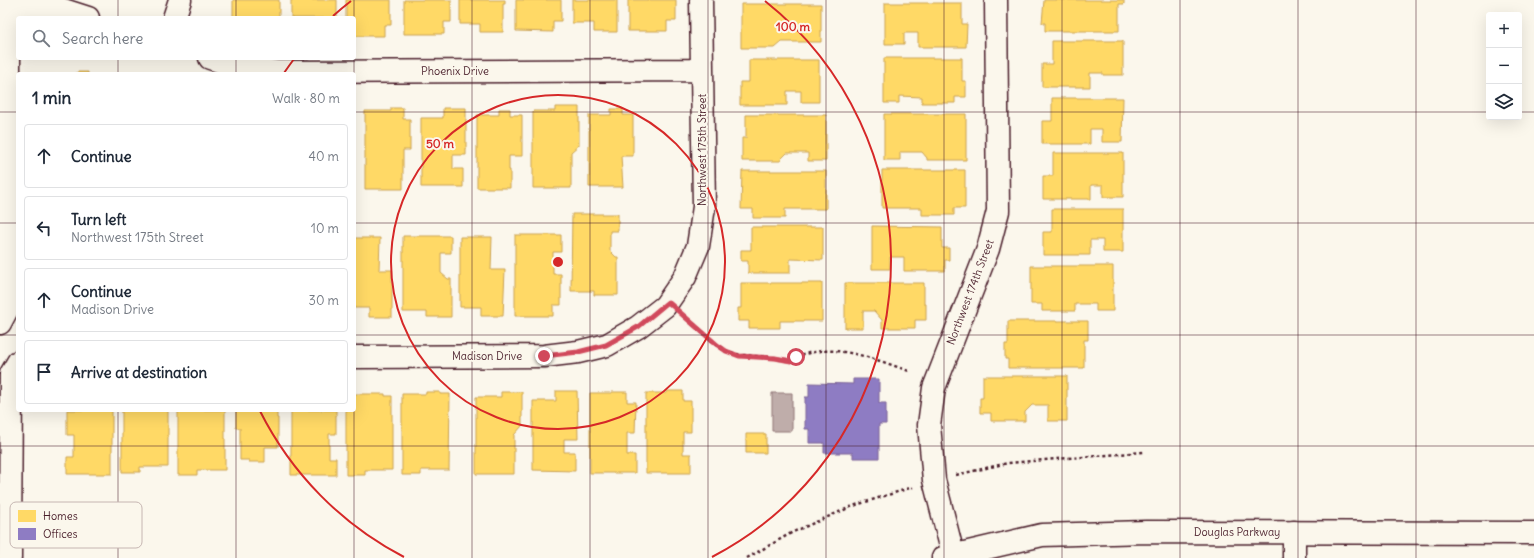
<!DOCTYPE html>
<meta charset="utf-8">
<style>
:root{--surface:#fff;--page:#f2f2f3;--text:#1f2937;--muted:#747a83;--line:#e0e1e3}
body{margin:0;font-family:Delius,sans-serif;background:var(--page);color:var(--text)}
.controls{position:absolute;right:12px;top:12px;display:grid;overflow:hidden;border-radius:4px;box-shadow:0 4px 16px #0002}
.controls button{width:36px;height:36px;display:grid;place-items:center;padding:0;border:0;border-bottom:1px solid var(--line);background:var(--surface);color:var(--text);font:20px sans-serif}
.stop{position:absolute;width:12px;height:12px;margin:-9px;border:3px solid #d1495b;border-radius:50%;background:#fff}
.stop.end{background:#d1495b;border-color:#fff;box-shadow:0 1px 4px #0008}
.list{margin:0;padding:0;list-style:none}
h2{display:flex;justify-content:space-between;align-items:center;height:52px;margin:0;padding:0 16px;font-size:17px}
h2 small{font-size:13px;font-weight:400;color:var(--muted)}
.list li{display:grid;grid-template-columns:26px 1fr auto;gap:12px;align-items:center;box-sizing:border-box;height:64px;margin:0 8px 8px;padding:0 8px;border:1px solid var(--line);border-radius:4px}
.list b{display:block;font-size:15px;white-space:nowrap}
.list p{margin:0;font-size:13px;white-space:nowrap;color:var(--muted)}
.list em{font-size:13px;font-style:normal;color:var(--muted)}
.icon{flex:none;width:22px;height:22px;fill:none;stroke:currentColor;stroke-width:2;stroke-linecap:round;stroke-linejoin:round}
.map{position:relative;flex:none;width:1534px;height:558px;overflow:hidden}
.search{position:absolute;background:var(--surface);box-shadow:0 4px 16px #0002;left:16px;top:16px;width:340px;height:44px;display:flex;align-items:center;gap:10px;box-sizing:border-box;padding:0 14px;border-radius:4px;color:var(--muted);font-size:15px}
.panel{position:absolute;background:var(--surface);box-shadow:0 4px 16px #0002;left:16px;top:72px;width:340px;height:340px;border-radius:4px}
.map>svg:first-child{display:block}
.water{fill:#bfadaa;stroke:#907477}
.homes{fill:#ffd966;stroke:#c9a154}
.offices{fill:#8e7cc3;stroke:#7a6095}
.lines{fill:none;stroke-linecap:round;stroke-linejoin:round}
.minor-casing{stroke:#4a1f2b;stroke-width:25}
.tertiary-casing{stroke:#4a1f2b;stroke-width:25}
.path{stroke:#4a1f2b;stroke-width:2.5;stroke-dasharray:3 3;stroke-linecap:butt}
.minor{stroke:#fbf7ec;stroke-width:22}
.tertiary{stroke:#fbf7ec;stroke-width:22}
.route{stroke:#d1495b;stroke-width:5}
.grid{fill:none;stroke:#4a1f2b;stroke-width:1;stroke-opacity:0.55}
.ring{fill:none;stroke:#d62828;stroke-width:2}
.labels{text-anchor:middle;stroke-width:4;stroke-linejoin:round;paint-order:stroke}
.street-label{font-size:11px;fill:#4a1f2b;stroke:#fbf7ec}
.key{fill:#fbf7ec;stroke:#c6b6b2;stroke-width:1}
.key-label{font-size:11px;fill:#4a1f2b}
.centre{fill:#d62828;stroke:#fbf7ec;stroke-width:2}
.ring-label{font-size:12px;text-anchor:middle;font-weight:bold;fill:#d62828;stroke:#fbf7ec;stroke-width:4;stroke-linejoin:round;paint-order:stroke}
</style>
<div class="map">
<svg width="1534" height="558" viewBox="0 0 1534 558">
<rect width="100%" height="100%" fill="#fbf7ec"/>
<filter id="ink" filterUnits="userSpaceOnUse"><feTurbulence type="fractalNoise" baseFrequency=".025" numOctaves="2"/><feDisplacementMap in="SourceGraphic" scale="8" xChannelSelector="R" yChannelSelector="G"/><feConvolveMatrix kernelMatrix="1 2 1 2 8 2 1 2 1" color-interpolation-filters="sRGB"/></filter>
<g filter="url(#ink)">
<path class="water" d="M 772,393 L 792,393 L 792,431 L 772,431 Z"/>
<path class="homes" d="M 233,0 L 279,0 L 279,18 L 233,18 Z
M 291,0 L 337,0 L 337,18 L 291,18 Z
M 346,0 L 391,0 L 391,25 L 384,25 L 384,36 L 354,36 L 354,18 L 346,18 Z
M 404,0 L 451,0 L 451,22 L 444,22 L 444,34 L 404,34 Z
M 460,0 L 505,0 L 505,4 L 503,4 L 503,32 L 480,32 L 480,24 L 460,24 Z
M 516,0 L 561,0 L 561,21 L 553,21 L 553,32 L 516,31 Z
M 572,0 L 617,0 L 617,32 L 594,32 L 594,23 L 572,23 Z
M 628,0 L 676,0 L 676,21 L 667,21 L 667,31 L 628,31 Z
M 1044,0 L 1124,0 L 1124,4 L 1119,4 L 1119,31 L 1045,31 L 1045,23 L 1042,23 Z
M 885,3 L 962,3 L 962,24 L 967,24 L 966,47 L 918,47 L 918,33 L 904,33 L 904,44 L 885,44 Z
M 741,4 L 821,4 L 821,42 L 782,42 L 775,48 L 741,48 Z
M 1052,41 L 1123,41 L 1123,75 L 1103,75 L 1103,73 L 1090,73 L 1090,87 L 1042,87 L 1042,64 L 1052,64 Z
M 884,58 L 962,58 L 962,81 L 966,81 L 966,97 L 955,97 L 955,103 L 922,103 L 922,97 L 899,96 L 899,103 L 884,103 Z
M 749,60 L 819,60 L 819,102 L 801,102 L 801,91 L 787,91 L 787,105 L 740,105 L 740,82 L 749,82 Z
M 77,72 L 88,72 L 88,74 L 77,74 Z
M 1052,98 L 1123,98 L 1122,142 L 1102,142 L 1102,129 L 1090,129 L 1090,144 L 1042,144 L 1042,121 L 1052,121 Z
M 555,107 L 579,107 L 579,145 L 571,152 L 571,188 L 533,188 L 533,111 L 555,111 Z
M 391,108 L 403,108 L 403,119 L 410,119 L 410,150 L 403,150 L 403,189 L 365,189 L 365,111 L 391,111 Z
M 443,108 L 466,108 L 466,155 L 453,155 L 453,169 L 463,169 L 463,187 L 421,187 L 421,118 L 443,118 Z
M 499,109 L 510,109 L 510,115 L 522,115 L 522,156 L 509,156 L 509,170 L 510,170 L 510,188 L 477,188 L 477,115 L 499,115 Z
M 611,109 L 623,109 L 623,115 L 633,115 L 633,156 L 621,156 L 623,187 L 589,187 L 589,115 L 611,115 Z
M 884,114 L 966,114 L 966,160 L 927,160 L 927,158 L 922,152 L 900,152 L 900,160 L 884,160 Z
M 746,115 L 826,115 L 826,161 L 808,161 L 808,153 L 787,153 L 781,159 L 781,161 L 742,161 L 742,138 L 746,138 Z
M 1053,153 L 1123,153 L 1123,197 L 1103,197 L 1103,185 L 1091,185 L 1091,199 L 1043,199 L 1043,176 L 1053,176 Z
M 882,170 L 965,170 L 965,208 L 954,208 L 954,215 L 922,215 L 922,208 L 882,208 Z
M 742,171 L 826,171 L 826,209 L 785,209 L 785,218 L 753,218 L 753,209 L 741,209 Z
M 1052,209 L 1123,209 L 1123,252 L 1103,252 L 1103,240 L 1090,240 L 1090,255 L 1043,255 L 1043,232 L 1052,232 Z
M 572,214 L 618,214 L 618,231 L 610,231 L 610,251 L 616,257 L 618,257 L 618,295 L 594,295 L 594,291 L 571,291 Z
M 872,226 L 942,227 L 942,248 L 949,248 L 949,260 L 945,260 L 945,271 L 904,271 L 904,257 L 890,257 L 890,269 L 872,269 Z
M 751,227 L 823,227 L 823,260 L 790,259 L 790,273 L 748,273 L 748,261 L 741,261 L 741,250 L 751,250 Z
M 515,235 L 561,235 L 561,252 L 553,252 L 553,274 L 561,274 L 561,305 L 553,305 L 553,316 L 515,316 Z
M 403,236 L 451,236 L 451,253 L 441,253 L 441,273 L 448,279 L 451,279 L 451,317 L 427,317 L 427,312 L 403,312 Z
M 460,237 L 492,237 L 491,270 L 505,270 L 503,316 L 481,316 L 481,307 L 460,307 Z
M 354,238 L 380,238 L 379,270 L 392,270 L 392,317 L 369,317 L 369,308 L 354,308 Z
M 1031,266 L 1113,266 L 1113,311 L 1096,311 L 1096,304 L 1075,304 L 1075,311 L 1042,311 L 1042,304 L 1031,304 Z
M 741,283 L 822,283 L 822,321 L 780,321 L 780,328 L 749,328 L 749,321 L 738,321 L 738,308 L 741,308 Z
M 845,283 L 924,283 L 924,304 L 926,304 L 926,320 L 915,320 L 915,328 L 882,328 L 882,320 L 874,311 L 863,311 L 863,328 L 845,328 Z
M 1008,321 L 1088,321 L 1088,340 L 1084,340 L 1084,368 L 1008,368 L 1008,359 L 1005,359 L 1005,344 L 1008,344 Z
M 983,376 L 1067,376 L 1067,421 L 1048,421 L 1048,405 L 1032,405 L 1025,412 L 1025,421 L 991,421 L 991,413 L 980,413 L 980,398 L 983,398 Z
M 556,391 L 577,391 L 578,439 L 564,439 L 564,452 L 575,452 L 575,471 L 533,470 L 533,401 L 556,401 Z
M 667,391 L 683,391 L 683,401 L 691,401 L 691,432 L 683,432 L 683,454 L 691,454 L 691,473 L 646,473 L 646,393 L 667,393 Z
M 426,392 L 440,392 L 440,394 L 450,394 L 449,470 L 421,470 L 421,475 L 402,475 L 402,394 L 426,394 Z
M 501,392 L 522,392 L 522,426 L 514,435 L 514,474 L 476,474 L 476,397 L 501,397 Z
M 612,392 L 627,392 L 627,402 L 636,402 L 635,433 L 627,433 L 627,455 L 635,455 L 635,473 L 590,473 L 590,393 L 612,393 Z
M 354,394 L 385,394 L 385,396 L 392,396 L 392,470 L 365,470 L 365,475 L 346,475 L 346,410 L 354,410 Z
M 67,410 L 112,410 L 112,474 L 67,474 L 67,457 L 74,457 L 74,435 L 67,435 Z
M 122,410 L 168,410 L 168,467 L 140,467 L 140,472 L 122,472 Z
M 178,410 L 225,410 L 225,470 L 197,470 L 197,475 L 178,475 Z
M 236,410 L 277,410 L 277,418 L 278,418 L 278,447 L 265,447 L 265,462 L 249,462 L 249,460 L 240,460 L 240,428 L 236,428 Z
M 291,410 L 336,410 L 336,434 L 329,434 L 329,458 L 336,458 L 336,475 L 291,475 Z
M 746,434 L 766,434 L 766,453 L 746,453 Z"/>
<path class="offices" d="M 853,379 L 879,379 L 879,403 L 886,403 L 886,424 L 879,424 L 879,458 L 853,458 L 853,453 L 824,453 L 824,443 L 809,443 L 809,429 L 805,429 L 805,397 L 809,397 L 809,383 L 853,384 Z"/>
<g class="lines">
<defs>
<path id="minor" d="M 0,8 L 57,8 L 88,18
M 174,18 L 180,0
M 210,58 L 237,67 L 278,72 L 702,70
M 0,323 L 9,306 L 9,0
M 354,357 L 544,356 L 578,352 L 607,345 L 638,327 L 665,306 L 685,277 L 698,246 L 704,207 L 701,0
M 1294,532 L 1294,558
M 10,558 L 11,374 L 18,362
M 954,558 L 934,480 L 929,425 L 934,388 L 988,249 L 998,211 L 996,0"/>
<path id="tertiary" d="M 943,558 L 1042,535 L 1146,532 L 1534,533"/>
</defs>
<use href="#minor" class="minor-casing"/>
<use href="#tertiary" class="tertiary-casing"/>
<path class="path" d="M 684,316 L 716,344 L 726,351 L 739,355 L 775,358 L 791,361 C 825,338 874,359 909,371
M 956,475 L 1008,463 L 1144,452
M 747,558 L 793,532 L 853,506 L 913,487"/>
<use href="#minor" class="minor"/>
<use href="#tertiary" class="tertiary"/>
</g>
</g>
<g class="lines" filter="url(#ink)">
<path class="route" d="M 544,356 L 578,352 L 606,345 L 638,327 L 668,302 L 716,344 L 726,351 L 739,356 L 775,358 L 791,361 L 796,357"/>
</g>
<path class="grid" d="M 118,0 L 118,18M 236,0 L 236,18M 354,0 L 354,18M 472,0 L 472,558M 590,0 L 590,558M 708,0 L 708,558M 826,0 L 826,558M 944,0 L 944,558M 1062,0 L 1062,558M 1180,0 L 1180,558M 1298,0 L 1298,558M 1416,0 L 1416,558M 354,18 L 354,58M 118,58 L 118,74M 236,58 L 236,74M 354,58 L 354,74M 354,74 L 354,410M 0,112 L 18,112M 354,112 L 1489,112M 1519,112 L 1534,112M 0,223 L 18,223M 354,223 L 1534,223M 0,335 L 18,335M 354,335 L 1534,335M 118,410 L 118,558M 236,410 L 236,558M 354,410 L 354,558M 0,446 L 1534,446"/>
<g class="ring">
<circle cx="558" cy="262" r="167"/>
<path d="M404 557A333 333 0 0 1 260 411M284 73A333 333 0 0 1 294 59M333 16A333 333 0 0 1 351 1M765 1A333 333 0 0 1 712 557"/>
</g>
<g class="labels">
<g class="street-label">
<text x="455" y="75">Phoenix Drive</text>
<text transform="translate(702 150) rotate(-90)" y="4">Northwest 175th Street</text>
<text transform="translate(970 292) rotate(-69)" y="4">Northwest 174th Street</text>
<text x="487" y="360">Madison Drive</text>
<text x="1237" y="536">Douglas Parkway</text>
</g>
</g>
<rect x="10" y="502" width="132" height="46" rx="6" class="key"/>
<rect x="18" y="510" width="18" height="12" fill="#ffd966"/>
<rect x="18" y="528" width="18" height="12" fill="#8e7cc3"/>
<g class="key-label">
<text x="43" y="520">Homes</text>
<text x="43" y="538">Offices</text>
</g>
<circle cx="558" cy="262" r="6" class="centre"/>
<g class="ring-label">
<text x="793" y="31">100 m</text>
<text x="440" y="148">50 m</text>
</g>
</svg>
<div class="controls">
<button>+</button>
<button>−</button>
<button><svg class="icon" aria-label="layers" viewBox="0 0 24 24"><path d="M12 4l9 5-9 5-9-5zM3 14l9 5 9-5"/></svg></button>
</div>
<div class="stop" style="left:796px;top:357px"></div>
<div class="stop end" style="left:544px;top:356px"></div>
<div class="search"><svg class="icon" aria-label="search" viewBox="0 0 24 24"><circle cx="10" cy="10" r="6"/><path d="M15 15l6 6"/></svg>Search here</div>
<section class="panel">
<h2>1 min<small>Walk · 80 m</small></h2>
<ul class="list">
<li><svg class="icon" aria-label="ahead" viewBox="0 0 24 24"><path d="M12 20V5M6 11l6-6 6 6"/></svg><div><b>Continue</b></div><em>40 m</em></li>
<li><svg class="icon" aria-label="left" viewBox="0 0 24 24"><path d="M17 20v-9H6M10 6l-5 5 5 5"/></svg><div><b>Turn left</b><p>Northwest 175th Street</p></div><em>10 m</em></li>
<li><svg class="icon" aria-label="ahead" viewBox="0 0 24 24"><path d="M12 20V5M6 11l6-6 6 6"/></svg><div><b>Continue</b><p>Madison Drive</p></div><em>30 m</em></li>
<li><svg class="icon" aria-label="arrive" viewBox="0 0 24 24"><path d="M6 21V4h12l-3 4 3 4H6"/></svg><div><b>Arrive at destination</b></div></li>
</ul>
</section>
</div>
